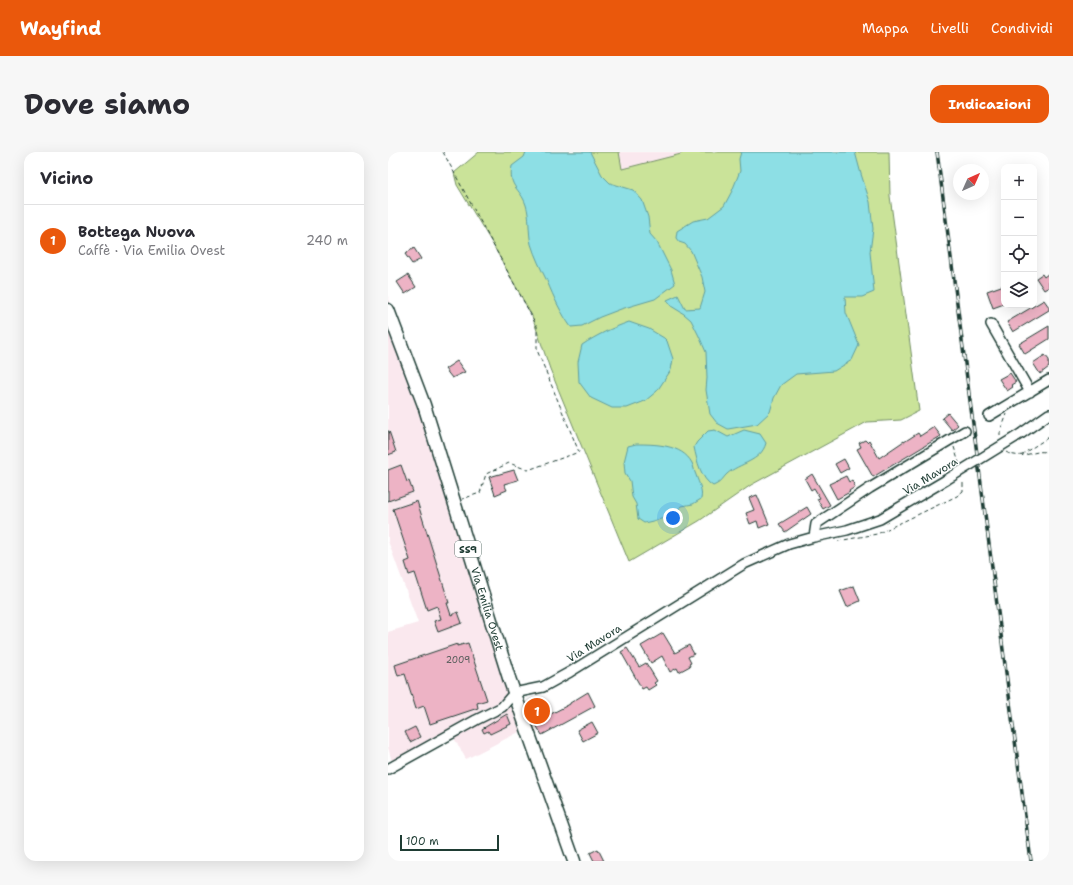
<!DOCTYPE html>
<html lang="it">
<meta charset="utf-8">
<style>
:root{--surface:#fff;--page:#f7f7f7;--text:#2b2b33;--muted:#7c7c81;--line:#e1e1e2;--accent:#ea580c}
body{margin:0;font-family:"Shantell Sans",sans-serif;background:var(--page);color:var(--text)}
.controls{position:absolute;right:12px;top:12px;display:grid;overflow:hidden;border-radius:8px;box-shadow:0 4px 16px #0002}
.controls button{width:36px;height:36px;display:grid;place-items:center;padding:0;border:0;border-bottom:1px solid var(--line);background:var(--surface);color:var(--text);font:20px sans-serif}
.compass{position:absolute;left:565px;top:12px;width:36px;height:36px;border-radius:50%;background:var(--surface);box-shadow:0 4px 16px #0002;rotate:45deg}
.scale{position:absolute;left:12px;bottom:10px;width:99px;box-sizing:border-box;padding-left:4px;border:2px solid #1f3d34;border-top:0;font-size:11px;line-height:14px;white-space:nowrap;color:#1f3d34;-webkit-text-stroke:3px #fff;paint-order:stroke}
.you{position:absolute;left:285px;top:366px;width:14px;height:14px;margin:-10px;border:3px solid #fff;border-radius:50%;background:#1a73e8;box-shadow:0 0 0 6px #1a73e833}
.badge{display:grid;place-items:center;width:26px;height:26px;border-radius:50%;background:var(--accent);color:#fff;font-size:13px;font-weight:700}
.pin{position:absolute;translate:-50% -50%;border:2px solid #fff;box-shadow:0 1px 4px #0006}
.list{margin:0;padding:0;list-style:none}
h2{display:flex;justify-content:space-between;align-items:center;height:52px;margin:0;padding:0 16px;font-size:17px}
h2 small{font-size:13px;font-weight:400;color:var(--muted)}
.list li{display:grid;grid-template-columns:26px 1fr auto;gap:12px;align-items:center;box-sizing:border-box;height:72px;padding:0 16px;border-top:1px solid var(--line)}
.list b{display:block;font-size:15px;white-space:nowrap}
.list p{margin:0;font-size:13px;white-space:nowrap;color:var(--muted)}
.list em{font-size:13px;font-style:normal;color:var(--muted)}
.icon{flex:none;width:22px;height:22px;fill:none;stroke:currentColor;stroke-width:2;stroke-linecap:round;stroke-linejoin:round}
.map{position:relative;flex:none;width:661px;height:709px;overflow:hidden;border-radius:12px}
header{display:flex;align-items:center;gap:24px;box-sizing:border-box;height:56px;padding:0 20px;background:var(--accent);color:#fff}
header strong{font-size:19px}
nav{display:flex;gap:22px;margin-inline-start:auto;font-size:14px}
.intro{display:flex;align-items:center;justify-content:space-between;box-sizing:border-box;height:96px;padding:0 24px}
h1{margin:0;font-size:28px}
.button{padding:10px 18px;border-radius:12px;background:var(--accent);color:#fff;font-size:14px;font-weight:700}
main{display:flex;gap:24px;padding:0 24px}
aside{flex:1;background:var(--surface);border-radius:12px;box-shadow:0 4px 16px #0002}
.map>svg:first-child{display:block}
.built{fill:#fae8ee}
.green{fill:#cae399;stroke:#749066}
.water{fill:#8ddfe5;stroke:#619e9e}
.building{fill:#edb3c5;stroke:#1f3d34}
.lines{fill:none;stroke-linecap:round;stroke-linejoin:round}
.minor-casing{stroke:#1f3d34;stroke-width:12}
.major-casing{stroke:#1f3d34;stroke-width:15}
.path{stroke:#1f3d34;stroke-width:1;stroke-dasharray:4 3;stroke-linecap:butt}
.minor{stroke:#fff;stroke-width:9}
.major{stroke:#fff;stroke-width:12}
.rail-casing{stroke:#1f3d34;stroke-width:3.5}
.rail{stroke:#fff;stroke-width:2;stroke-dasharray:6;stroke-linecap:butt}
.minor-bridge-casing{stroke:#1f3d34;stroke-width:12;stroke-linecap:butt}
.minor-bridge{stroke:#fff;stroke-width:9}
.labels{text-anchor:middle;stroke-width:3;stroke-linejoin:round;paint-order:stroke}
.number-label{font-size:9px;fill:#525a58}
.shield{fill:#fff;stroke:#627771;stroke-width:1}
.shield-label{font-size:10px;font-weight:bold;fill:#1f3d34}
.street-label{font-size:11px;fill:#1f3d34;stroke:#fff}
</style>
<header>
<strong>Wayfind</strong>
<nav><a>Mappa</a><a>Livelli</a><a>Condividi</a></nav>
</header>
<div class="intro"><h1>Dove siamo</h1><a class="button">Indicazioni</a></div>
<main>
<aside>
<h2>Vicino<small></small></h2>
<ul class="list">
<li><span class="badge">1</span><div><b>Bottega Nuova</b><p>Caffè · Via Emilia Ovest</p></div><em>240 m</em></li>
</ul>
</aside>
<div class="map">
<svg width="661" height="709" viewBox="0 0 661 709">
<rect width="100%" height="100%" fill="#fff"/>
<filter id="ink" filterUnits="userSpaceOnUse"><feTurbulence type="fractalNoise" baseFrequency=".025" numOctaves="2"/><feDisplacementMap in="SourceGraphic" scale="8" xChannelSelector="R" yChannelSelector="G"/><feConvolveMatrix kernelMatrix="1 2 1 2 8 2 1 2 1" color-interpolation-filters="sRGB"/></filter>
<g filter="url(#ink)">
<path class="built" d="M 231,0 L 294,0 L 293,2 L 234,18 Z
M 0,144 L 36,239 L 137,577 L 78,607 L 63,581 L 4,610 L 0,595 L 0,480 L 30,471 L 0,389 Z"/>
<path class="green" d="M 91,0 L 231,0 L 234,17 L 293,2 L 294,0 L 501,0 L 502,44 L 531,259 L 513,268 L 479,270 L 363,333 L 311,369 L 241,410 L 162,217 L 144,164 L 104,91 L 69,33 L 66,21 Z"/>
<path class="water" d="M 138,0 L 202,0 L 214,23 L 222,31 L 245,38 L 254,48 L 260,65 L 262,82 L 269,90 L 283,118 L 287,132 L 267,147 L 233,157 L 212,165 L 194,174 L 183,175 C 173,161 166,146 159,129 C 153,117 147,105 143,92 C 140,79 142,65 138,53 C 132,35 120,36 124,14 L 136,5 Z
M 353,0 L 467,0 L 473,22 L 482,50 L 485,77 L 482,100 L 486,140 L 474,145 L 457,145 L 458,161 L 471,193 L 464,208 L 446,219 L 408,222 L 393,233 L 386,246 L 382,260 L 369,272 L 340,277 L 329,271 L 322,262 L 318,238 L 319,226 L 318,200 L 311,184 L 303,168 L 296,162 L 283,154 L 279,148 L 290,143 L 297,157 L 312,156 L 317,140 L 314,125 L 303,99 L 297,92 L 291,90 L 288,86 L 289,79 L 305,69 L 320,66 L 336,54 L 344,39 L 352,19 L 351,7 Z
M 241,170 L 261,177 L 276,186 L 279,189 L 285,207 L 283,218 L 269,239 L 257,249 L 239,256 L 224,256 L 203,246 L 191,230 L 190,210 L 194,193 C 209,183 224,176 241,170 Z
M 327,278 L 340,285 L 356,278 L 372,282 L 378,291 C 373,310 351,311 339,322 C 333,328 334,330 325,334 C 313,327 309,309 306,295 L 309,290 L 320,279 Z
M 248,292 C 266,292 294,292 304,311 C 306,315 306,319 308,323 C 311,332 315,338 313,347 L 305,352 L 294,354 L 285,362 L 273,367 L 256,371 L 250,367 L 248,352 L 244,345 L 242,329 L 237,321 L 236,310 L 240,294 Z"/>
<path class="building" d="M 26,96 L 33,107 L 24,112 L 17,102 Z
M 661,121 L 661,135 L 656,138 L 648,126 L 654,122 L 656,125 Z
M 20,123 L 28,135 L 17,142 L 9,130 Z
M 616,133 L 616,152 L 605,156 L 599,139 Z
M 656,148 L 661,155 L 661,158 L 625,180 L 619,170 Z
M 661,174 L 661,187 L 637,202 L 631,192 Z
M 657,203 L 661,208 L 661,215 L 652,222 L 645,211 Z
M 69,209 L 77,220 L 64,226 L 57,217 Z
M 622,221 L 628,230 L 623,233 L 625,235 L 619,239 L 611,227 Z
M 560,261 L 570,273 L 564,278 L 554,266 Z
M 546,275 L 553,284 L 485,325 L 469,297 L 473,295 L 471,291 L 477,288 L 479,290 L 481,288 L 491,306 L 516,289 L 516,290 L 530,281 L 532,284 Z
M 0,279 L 1,279 L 8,300 L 0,303 Z
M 456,307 L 461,316 L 452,321 L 447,312 Z
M 13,313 L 19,330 L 21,329 L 25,340 L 0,349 L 0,318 Z
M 126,318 L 130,328 L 116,332 L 119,338 L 107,343 L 101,325 Z
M 424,322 L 442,353 L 435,357 L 429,347 L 432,346 L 426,336 L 423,338 L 417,327 Z
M 458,324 L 461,330 L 464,328 L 467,335 L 461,339 L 462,340 L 449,347 L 441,332 Z
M 369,343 L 381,372 L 371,376 L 369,369 L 362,372 L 358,361 L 366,358 L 361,346 Z
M 29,349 L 61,451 L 59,451 L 63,463 L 70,460 L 74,471 L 50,480 L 46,469 L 53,467 L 49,454 L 39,458 L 27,421 L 21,423 L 17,410 L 22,408 L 5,357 Z
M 419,355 L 423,362 L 397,380 L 391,372 Z
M 466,434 L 472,449 L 459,455 L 452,439 Z
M 275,481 L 287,501 L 301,493 L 306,502 L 300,505 L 303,511 L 301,512 L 302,514 L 291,520 L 289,516 L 282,520 L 274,504 L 263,511 L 253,494 Z
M 80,491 L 99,548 L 89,551 L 90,556 L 42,572 L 36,554 L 28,557 L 17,522 L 10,524 L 7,513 L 69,492 L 69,494 Z
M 239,496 L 251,515 L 258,511 L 269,529 L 266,531 L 268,533 L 260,538 L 258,535 L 254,537 L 233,500 Z
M 200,540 L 207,554 L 154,583 L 142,563 L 140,556 L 153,548 L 161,563 L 182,552 L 182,551 Z
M 119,562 L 123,572 L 102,582 L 100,579 L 96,581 L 94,577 Z
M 204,570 L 210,581 L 195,589 L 189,578 Z
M 27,575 L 32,585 L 22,590 L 17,580 Z
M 210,697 L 216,709 L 206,709 L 202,701 Z"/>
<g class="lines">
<defs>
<path id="minor" d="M 603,172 L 642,240
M 601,264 L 661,228
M 634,281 L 661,262
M 426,385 L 428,372 L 482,336 L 577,279
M 0,617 L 88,568 L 114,555 L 126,541 L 155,535 L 182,520 L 356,412 L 401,392 L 426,385 L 459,378 L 492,367 L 558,328"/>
<g id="major">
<path id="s1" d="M 0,158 L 36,253 L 121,526 L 186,709"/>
</g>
</defs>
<use href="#minor" class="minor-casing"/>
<use href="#major" class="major-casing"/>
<path class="path" d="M 55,0 L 149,174 L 149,198 L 191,300 L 140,318 L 121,311 L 98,322 L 92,341 L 74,347
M 612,284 L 612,281 L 619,262
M 566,295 L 571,311
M 618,300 C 635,310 651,294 661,302
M 634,304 L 636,301 L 661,285
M 450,389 L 489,382 L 569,344 L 575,339 L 575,328"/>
<use href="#minor" class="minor"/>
<use href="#major" class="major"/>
<defs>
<path id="rail" d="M 549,0 L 643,709"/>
</defs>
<use href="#rail" class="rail-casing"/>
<use href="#rail" class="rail"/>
<defs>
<path id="minor-bridge" d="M 558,328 L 634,281"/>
</defs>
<use href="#minor-bridge" class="minor-bridge-casing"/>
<use href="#minor-bridge" class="minor-bridge"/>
</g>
</g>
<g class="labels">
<g class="number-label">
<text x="70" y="511">2009</text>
</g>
<rect class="shield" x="67" y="389" width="26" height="16" rx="3"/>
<g class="shield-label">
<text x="80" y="401">SS9</text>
</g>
<g class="street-label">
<text transform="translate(542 324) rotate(-31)" y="4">Via Mavora</text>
<text dy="4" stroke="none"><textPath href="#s1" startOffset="315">Via Emilia Ovest</textPath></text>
<text transform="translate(206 491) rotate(-32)" y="4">Via Mavora</text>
</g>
</g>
</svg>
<div class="controls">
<button>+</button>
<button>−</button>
<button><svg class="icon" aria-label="locate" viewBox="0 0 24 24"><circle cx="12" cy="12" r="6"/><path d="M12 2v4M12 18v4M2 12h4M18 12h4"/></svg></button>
<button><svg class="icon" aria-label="layers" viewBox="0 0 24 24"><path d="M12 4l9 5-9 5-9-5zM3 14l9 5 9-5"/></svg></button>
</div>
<svg class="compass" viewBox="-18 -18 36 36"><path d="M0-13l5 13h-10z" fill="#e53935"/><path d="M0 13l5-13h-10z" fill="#7c7c81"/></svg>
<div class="scale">100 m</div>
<div class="you"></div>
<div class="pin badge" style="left:149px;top:559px">1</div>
</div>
</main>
